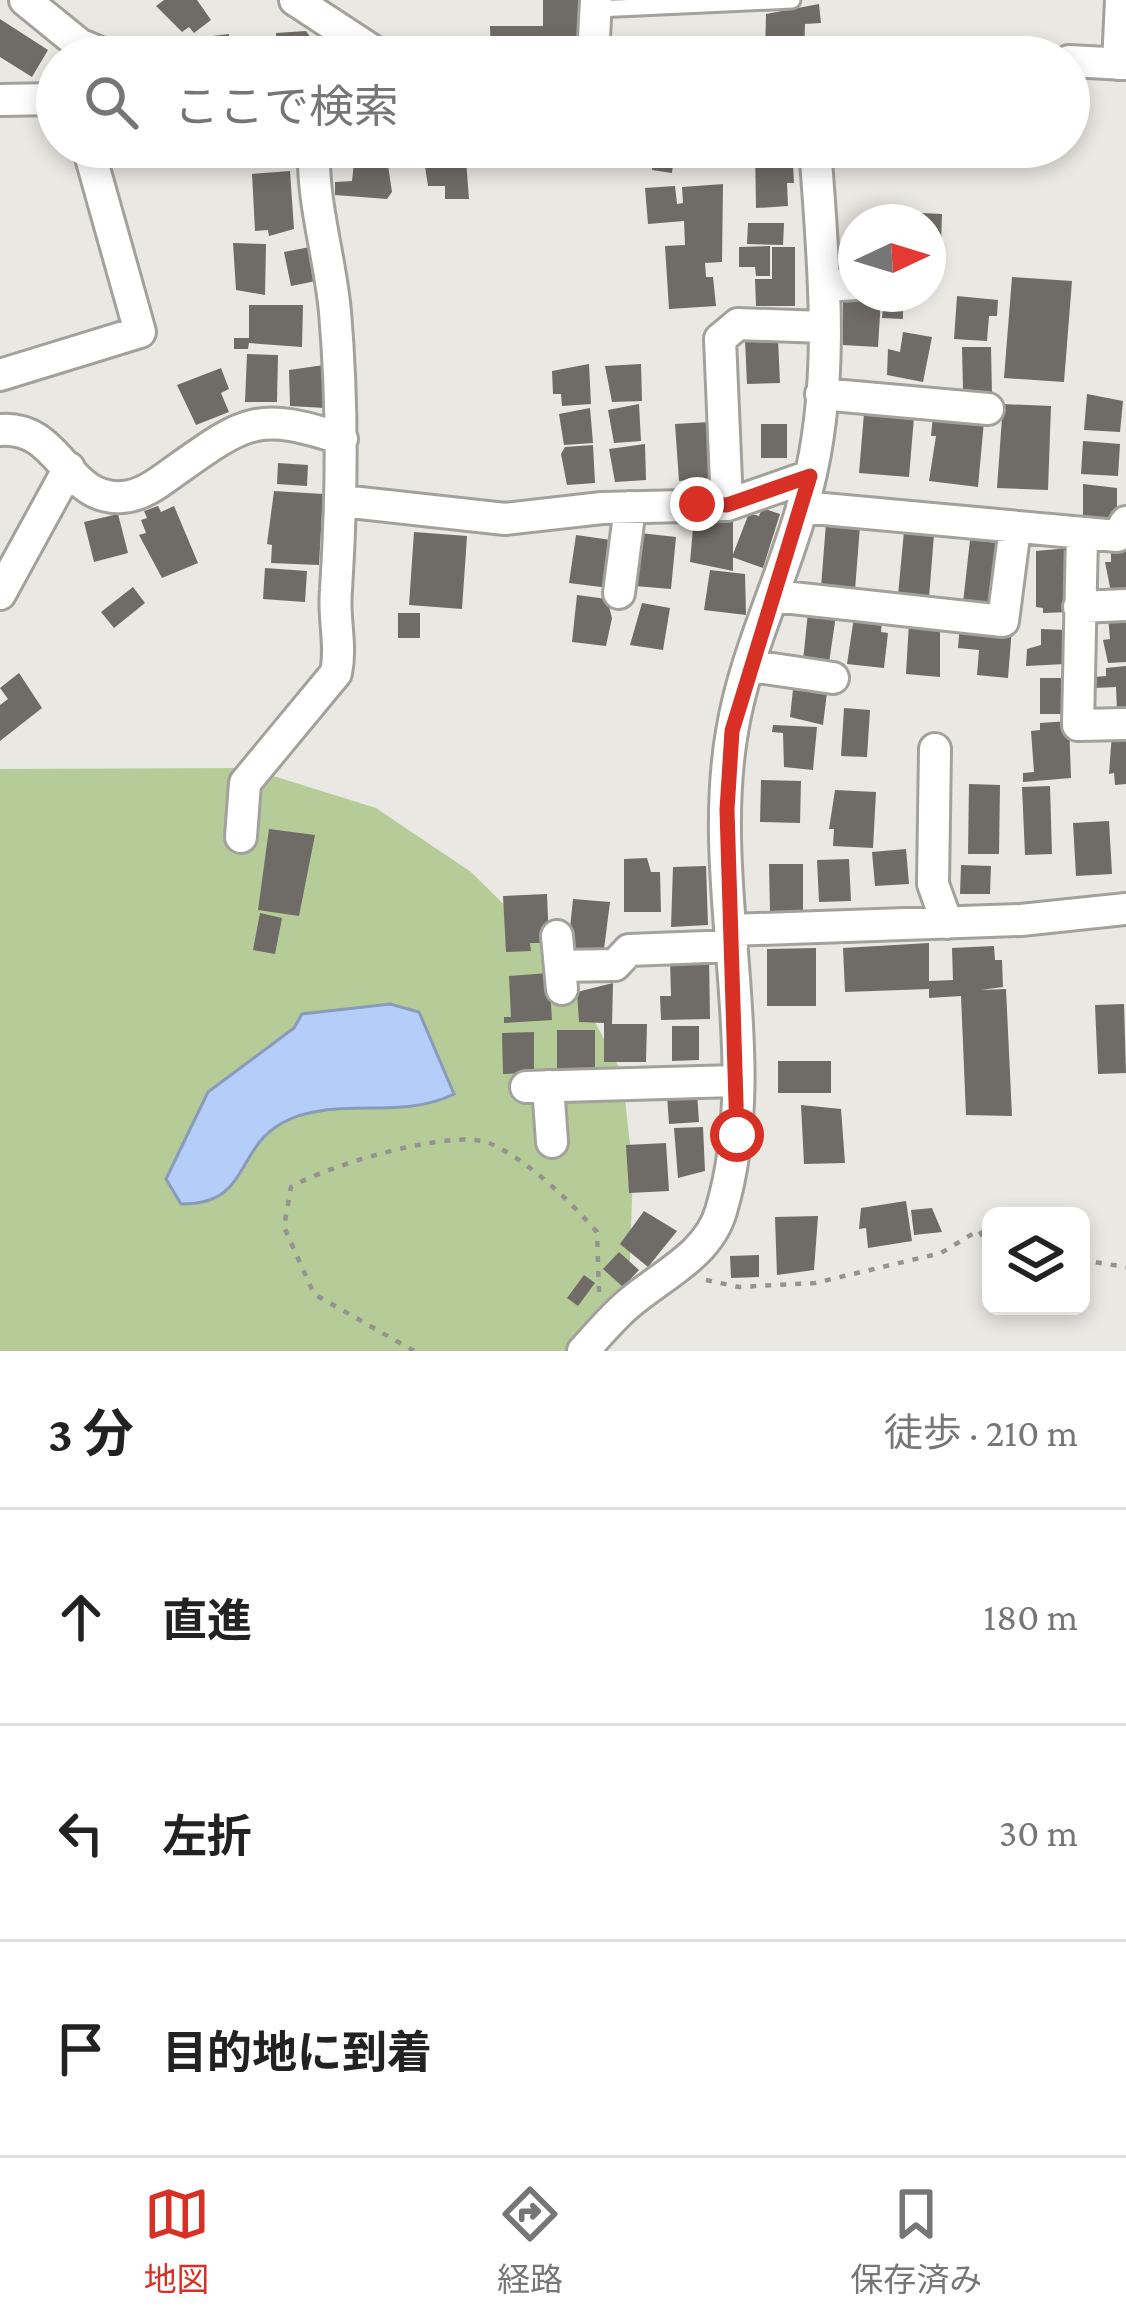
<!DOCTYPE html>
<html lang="ja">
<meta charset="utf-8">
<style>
:root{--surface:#fff;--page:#f6f6f6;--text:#222;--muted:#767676;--line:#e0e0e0;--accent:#d93025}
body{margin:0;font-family:"Crimson Pro","Noto Sans JP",serif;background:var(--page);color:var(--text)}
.controls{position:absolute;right:36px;bottom:36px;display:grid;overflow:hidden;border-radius:18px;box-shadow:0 6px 18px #0003}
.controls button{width:108px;height:108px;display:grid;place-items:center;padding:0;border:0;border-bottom:3px solid var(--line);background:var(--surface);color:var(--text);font:60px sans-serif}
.compass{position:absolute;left:838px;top:204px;width:108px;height:108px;border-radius:50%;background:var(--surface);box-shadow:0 6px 18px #0003;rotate:86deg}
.stop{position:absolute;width:36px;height:36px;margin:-27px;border:9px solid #d93025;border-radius:50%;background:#fff}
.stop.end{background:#d93025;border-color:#fff;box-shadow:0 3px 12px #0008}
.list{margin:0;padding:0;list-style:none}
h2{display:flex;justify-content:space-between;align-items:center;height:156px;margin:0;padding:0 48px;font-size:51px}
h2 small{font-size:39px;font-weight:400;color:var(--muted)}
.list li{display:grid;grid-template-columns:78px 1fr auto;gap:36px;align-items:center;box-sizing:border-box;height:216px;padding:0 48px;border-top:3px solid var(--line)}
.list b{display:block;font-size:45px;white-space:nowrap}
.list em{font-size:39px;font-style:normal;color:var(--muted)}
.icon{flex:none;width:66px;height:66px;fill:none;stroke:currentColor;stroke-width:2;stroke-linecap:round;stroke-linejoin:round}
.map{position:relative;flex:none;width:1126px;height:1351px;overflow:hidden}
.search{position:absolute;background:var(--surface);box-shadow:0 6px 18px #0003;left:36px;right:36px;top:36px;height:132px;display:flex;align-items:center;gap:30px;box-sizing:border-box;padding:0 42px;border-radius:66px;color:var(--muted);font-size:45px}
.sheet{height:804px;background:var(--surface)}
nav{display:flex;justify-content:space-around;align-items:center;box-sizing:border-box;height:168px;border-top:3px solid var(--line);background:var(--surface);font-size:33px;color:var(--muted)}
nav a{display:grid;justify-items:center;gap:6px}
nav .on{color:var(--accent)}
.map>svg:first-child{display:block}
.green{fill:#b5cb98}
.water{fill:#b4cdf9;stroke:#899bb9;stroke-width:3}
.building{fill:#6f6b67}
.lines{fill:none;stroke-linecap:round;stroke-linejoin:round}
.service-casing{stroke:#a2a19c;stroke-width:21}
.minor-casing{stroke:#a2a19c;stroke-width:36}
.path{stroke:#94938f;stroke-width:4.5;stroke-dasharray:6 9;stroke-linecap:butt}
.service{stroke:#fff;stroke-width:15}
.minor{stroke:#fff;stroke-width:30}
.route{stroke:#d93025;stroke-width:15}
</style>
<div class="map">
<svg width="1126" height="1351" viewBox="0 0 1126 1351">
<rect width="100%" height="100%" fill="#eae8e3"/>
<path class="green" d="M 248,768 L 376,808 L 471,872 L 565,965 L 622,1073 L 633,1171 L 629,1288 L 607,1351 L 0,1351 L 0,769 Z"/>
<path class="water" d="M 390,1004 L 419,1012 L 454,1094 C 401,1121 331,1095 282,1123 C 234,1150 250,1205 181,1204 L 166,1179 L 208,1092 L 294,1028 L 302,1014 Z"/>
<path class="building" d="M 164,0 L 197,0 L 211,20 L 194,33 L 189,27 L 182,32 L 156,6 Z
M 543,0 L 579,0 L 579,57 L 491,57 L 490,26 L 543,26 Z
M 819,4 L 821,23 L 805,24 L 804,57 L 765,53 L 766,14 Z
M 0,19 L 48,50 L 32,77 L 0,57 Z
M 306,31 L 317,46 L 329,45 L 330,57 L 277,57 L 276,33 Z
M 229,34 L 230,57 L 172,57 L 171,41 Z
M 204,147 L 242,147 L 242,167 L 204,168 Z
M 266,147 L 302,147 L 302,159 L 266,160 Z
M 422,147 L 465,147 L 469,199 L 445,199 L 445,186 L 428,186 Z
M 655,147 L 692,147 L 689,167 L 673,164 L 672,173 L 652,170 Z
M 755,147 L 792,147 L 794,183 L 787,183 L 788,206 L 756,208 Z
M 386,152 L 392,192 L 387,199 L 335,195 L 335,182 L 352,181 L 355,153 Z
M 290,171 L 294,229 L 269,236 L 268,230 L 255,231 L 252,174 Z
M 723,184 L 722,262 L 705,263 L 706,277 L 713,277 L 716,306 L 669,309 L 665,246 L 685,245 L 684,221 L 648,224 L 645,188 L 675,186 L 677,204 L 683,203 L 682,187 Z
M 901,212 L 942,214 L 940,276 L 928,276 L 928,222 L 901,222 Z
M 748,223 L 784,223 L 783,245 L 747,244 Z
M 233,243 L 266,244 L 265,295 L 236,290 Z
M 770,246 L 770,276 L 756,276 L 755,267 L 739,267 L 739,247 Z
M 310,247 L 316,281 L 291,286 L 284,252 Z
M 772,247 L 795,247 L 795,306 L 756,306 L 755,279 L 772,279 Z
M 1012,277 L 1072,281 L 1064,382 L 1004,378 Z
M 843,296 L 881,299 L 878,347 L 843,345 Z
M 884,296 L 903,297 L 903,319 L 882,318 Z
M 957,296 L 998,300 L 997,316 L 989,316 L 987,341 L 954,339 Z
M 249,305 L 303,305 L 302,347 L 249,343 L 248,349 L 234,349 L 234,338 L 249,338 Z
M 903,332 L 932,337 L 923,382 L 887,375 L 888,349 L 900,352 Z
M 778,339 L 780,383 L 747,384 L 745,340 Z
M 962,347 L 991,347 L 992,396 L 969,396 L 969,389 L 963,389 Z
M 247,354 L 278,355 L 277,402 L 245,402 Z
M 589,364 L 591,404 L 562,406 L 561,394 L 553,394 L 552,371 Z
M 641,364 L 642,401 L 612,402 L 605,366 Z
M 324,365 L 325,408 L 290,406 L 289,370 Z
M 221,368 L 229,389 L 221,393 L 229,412 L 196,425 L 177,385 Z
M 1087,394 L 1123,401 L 1120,432 L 1084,430 Z
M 639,404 L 641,441 L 614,443 L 608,410 Z
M 1003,404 L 1051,406 L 1048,490 L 997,488 Z
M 590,408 L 593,443 L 564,445 L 559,414 Z
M 864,413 L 914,417 L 909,477 L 859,473 Z
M 933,416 L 984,421 L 978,487 L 929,481 L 936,436 L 931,436 Z
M 710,422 L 714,478 L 679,481 L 675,424 Z
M 761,424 L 787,424 L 787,458 L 761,458 Z
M 1083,441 L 1120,444 L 1118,476 L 1081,474 Z
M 645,444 L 646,480 L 615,482 L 609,449 Z
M 593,445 L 595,483 L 567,485 L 561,454 L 565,447 Z
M 278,463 L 308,465 L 307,486 L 277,484 Z
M 1083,484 L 1117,488 L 1117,520 L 1083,520 Z
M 274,491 L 323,494 L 319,565 L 271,563 L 272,545 L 267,544 Z
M 158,506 L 161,512 L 174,506 L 198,563 L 162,578 L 139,535 L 146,533 L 141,520 L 147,518 L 144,511 Z
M 762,508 L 780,514 L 763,568 L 732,557 L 749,513 L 759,516 Z
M 118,514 L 128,553 L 94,562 L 84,522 Z
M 694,517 L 733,521 L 733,571 L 690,562 Z
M 826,523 L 860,526 L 855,590 L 821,587 Z
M 904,531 L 934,534 L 929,598 L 898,595 Z
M 414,532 L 467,536 L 462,609 L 409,605 Z
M 640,533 L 676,537 L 671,589 L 635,586 Z
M 576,535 L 611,540 L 609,588 L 569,583 Z
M 970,540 L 999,543 L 992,606 L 963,603 Z
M 1126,543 L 1126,592 L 1111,592 L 1105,562 L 1111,562 L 1111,544 Z
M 1070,548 L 1070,612 L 1043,613 L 1043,608 L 1036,607 L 1036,551 Z
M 265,568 L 307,571 L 305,602 L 263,599 Z
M 710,570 L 745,574 L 746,615 L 704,610 Z
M 133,587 L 145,603 L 114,628 L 101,612 Z
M 577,595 L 607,599 L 612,618 L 606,646 L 572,642 Z
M 642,603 L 670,608 L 663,650 L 630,645 Z
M 808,612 L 836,615 L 829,663 L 803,661 Z
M 398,613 L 420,613 L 420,638 L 398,638 Z
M 1126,615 L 1126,662 L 1108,663 L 1103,640 L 1110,639 L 1108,616 Z
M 854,617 L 882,621 L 881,632 L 888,633 L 884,668 L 847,664 Z
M 909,622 L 940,624 L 940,677 L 906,674 Z
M 960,624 L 1012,627 L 1008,678 L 977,675 L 979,650 L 958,648 Z
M 1041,629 L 1066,630 L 1065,664 L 1026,666 L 1027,649 L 1041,645 Z
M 1126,666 L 1126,712 L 1117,712 L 1116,687 L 1094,688 L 1094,677 L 1106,676 L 1106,668 Z
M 19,673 L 42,708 L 0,741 L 0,705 L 8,699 L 0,688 Z
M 1040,678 L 1069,678 L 1069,714 L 1040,714 Z
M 794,680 L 828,684 L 823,725 L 790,717 Z
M 844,708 L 870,710 L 867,757 L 841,756 Z
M 1069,721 L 1071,778 L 1023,782 L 1023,773 L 1034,772 L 1031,731 L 1040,730 L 1040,723 Z
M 773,725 L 817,727 L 813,770 L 784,767 L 783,733 L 772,732 Z
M 1112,733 L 1126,733 L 1126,784 L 1115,785 L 1114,773 L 1109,774 Z
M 761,780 L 801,781 L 800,823 L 760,822 Z
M 969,784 L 1000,785 L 999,854 L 968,854 Z
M 1050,786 L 1052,854 L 1025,855 L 1022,787 Z
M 835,790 L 876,792 L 873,848 L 833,846 L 834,829 L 829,829 Z
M 1109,821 L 1112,874 L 1076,876 L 1073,823 Z
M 269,829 L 315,835 L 299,916 L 258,910 Z
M 906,849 L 909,884 L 875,886 L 872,852 Z
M 647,858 L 651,872 L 660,872 L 661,912 L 624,912 L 624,859 Z
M 849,859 L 851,901 L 819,902 L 817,860 Z
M 769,864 L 803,864 L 803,911 L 770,912 Z
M 961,865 L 991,866 L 990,894 L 960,894 Z
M 706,866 L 708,925 L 671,927 L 673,867 Z
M 547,894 L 549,943 L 530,943 L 531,951 L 506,952 L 503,896 Z
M 573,899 L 610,902 L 604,949 L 568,948 Z
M 260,913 L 282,918 L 275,954 L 253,950 Z
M 929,943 L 929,981 L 953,980 L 952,948 L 994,946 L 995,960 L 1002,960 L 1003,987 L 981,990 L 1006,989 L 1012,1116 L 966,1115 L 961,996 L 929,998 L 929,989 L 845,992 L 843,948 Z
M 816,948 L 816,1006 L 767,1006 L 767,949 Z
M 709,955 L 710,1019 L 661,1020 L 660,996 L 671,996 L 670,959 Z
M 549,973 L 552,1020 L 504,1023 L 504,1017 L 511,1017 L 509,976 Z
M 613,983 L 612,1024 L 647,1024 L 646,1062 L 604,1062 L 604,1023 L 579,1022 L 577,992 Z
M 1124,1004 L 1126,1073 L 1098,1074 L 1095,1005 Z
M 672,1026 L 699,1026 L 699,1060 L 672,1061 Z
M 557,1030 L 595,1030 L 595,1072 L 557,1073 Z
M 534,1032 L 534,1073 L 503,1074 L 502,1033 Z
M 778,1061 L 831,1061 L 831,1093 L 778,1093 Z
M 697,1093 L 699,1122 L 669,1124 L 667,1095 Z
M 801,1105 L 841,1109 L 845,1163 L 804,1164 Z
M 703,1127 L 705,1171 L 678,1178 L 674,1128 Z
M 666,1143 L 669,1191 L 629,1193 L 626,1145 Z
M 906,1201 L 912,1241 L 868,1248 L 866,1228 L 859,1229 L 861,1208 Z
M 932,1208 L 942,1232 L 914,1235 L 911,1210 Z
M 644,1211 L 677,1231 L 648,1267 L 620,1244 Z
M 818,1216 L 814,1270 L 777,1275 L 775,1217 Z
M 619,1252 L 639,1270 L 623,1287 L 603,1269 Z
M 759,1255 L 759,1277 L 731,1278 L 730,1256 Z
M 584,1275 L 595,1283 L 578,1306 L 567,1298 Z"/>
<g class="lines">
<defs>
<path id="service" d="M 596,9 L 792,0"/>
<path id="minor" d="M 25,0 L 79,44 L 110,57
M 295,0 L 382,57
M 593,57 L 596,0
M 910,57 L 974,57
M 1069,61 L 1126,64
M 1118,64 L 1121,0
M 0,100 L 57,99
M 825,286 L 856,284
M 0,375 L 140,332 L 88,147
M 821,394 L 988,409
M 0,430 C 61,425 65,501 122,497 C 141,496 157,484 172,473 C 244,422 256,410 342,439
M 342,501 L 505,519 L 602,508 L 727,505 L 810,476
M 727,505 L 720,339 L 738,324 L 823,327
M 802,507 L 1117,536 L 1126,522
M 1082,534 L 1078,725 L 1126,724
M 619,593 L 630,507
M 0,594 L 69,468
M 774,596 L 1003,621 L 1015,528
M 1079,607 L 1126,605
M 752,666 L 833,678
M 935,749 L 933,884 L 947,923
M 241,837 L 245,783 L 336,673 C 342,645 333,618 336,590 C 342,496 343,405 335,312 C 330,256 312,204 314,147
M 731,930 L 1021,920 L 1126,909
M 557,936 L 562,989
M 560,966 L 615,965 L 629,950 L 732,946
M 548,1086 L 552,1142
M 526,1087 L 735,1081
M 583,1351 C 597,1336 611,1319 627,1305 C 660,1276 708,1256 721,1211 C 767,1057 705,889 732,732 C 745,650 787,571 807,490 C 836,380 823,259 815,147"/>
</defs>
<use href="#service" class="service-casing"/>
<use href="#minor" class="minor-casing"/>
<path class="path" d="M 1081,1260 L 1126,1267
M 706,1280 L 739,1287 L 815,1283 L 941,1253 L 979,1230 L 991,1251
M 414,1351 L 314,1294 L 284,1227 L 291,1187 C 326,1166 451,1128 489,1143 C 527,1159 571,1202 597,1232 L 599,1293"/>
<use href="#service" class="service"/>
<use href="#minor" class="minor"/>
</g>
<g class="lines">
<path class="route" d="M 697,504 L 727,505 L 810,476 L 732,731 L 727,810 L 737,1135"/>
</g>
</svg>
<div class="controls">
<button><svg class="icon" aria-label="layers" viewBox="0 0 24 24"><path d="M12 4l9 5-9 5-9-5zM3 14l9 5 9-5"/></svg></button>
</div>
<svg class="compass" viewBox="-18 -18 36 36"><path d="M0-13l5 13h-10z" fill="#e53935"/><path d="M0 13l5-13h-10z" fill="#767676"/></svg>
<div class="stop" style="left:737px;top:1135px"></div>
<div class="stop end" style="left:697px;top:504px"></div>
<div class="search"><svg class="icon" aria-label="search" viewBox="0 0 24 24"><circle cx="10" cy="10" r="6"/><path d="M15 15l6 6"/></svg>ここで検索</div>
</div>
<section class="sheet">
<h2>3 分<small>徒歩 · 210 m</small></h2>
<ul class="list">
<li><svg class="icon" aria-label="ahead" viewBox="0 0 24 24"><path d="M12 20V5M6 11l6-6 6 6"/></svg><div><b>直進</b></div><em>180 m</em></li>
<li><svg class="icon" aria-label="left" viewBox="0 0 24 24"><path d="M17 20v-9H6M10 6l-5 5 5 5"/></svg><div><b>左折</b></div><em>30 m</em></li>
<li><svg class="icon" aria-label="arrive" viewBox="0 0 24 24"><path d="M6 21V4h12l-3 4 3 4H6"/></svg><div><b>目的地に到着</b></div></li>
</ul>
</section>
<nav>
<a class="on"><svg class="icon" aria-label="map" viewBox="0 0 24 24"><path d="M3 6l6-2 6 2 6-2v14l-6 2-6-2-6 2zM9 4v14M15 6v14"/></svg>地図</a>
<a><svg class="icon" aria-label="directions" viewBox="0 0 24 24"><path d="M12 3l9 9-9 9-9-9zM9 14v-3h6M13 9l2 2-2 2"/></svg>経路</a>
<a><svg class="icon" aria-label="saved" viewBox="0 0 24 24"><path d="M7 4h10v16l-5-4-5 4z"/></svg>保存済み</a>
</nav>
